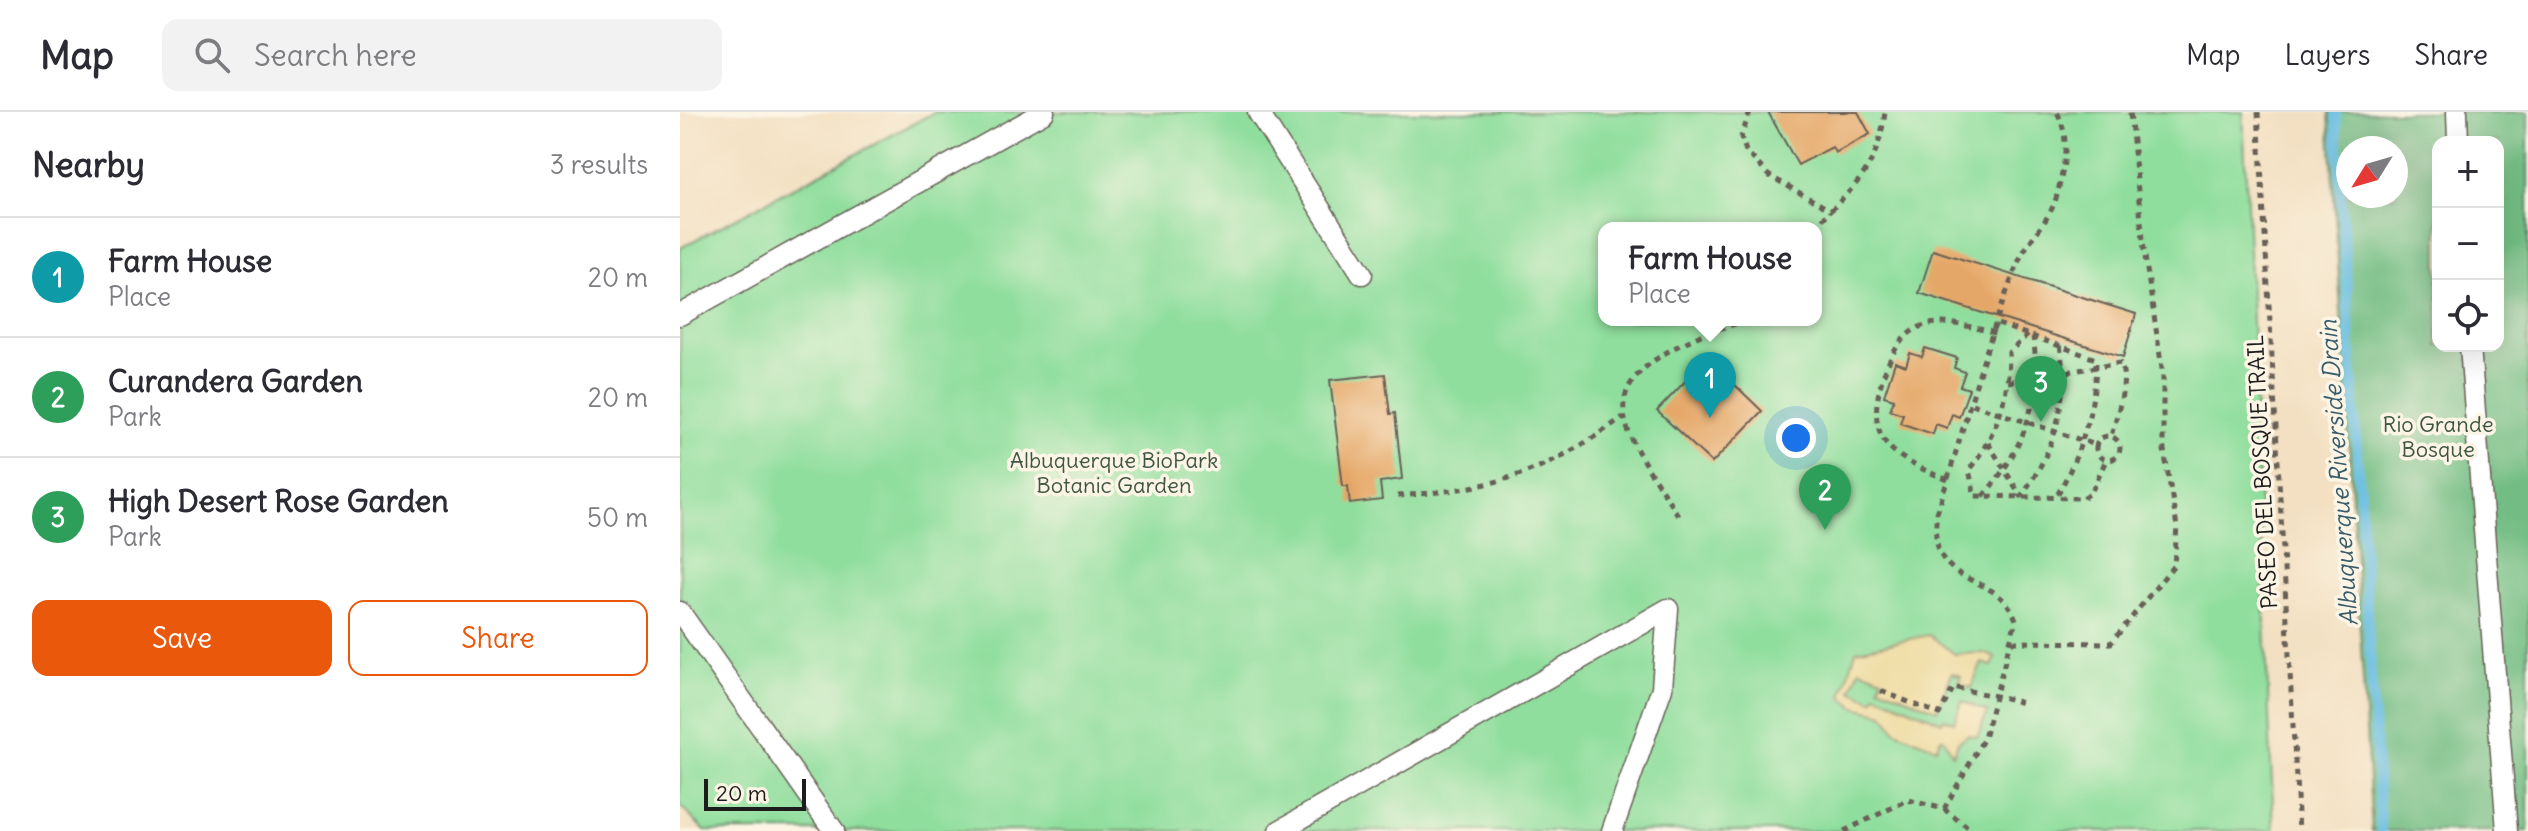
<!DOCTYPE html>
<meta charset="utf-8">
<style>
:root{--surface:#fff;--page:#f2f2f3;--text:#2b2b33;--muted:#7c7c81;--line:#e1e1e2;--accent:#ea580c}
body{margin:0;font-family:Delius,sans-serif;background:var(--page);color:var(--text)}
.controls{position:absolute;right:24px;top:24px;display:grid;overflow:hidden;border-radius:16px;box-shadow:0 8px 32px #0002}
.controls button{width:72px;height:72px;display:grid;place-items:center;padding:0;border:0;border-bottom:2px solid var(--line);background:var(--surface);color:var(--text);font:40px sans-serif}
.compass{position:absolute;left:1656px;top:24px;width:72px;height:72px;border-radius:50%;background:var(--surface);box-shadow:0 8px 32px #0002;rotate:233deg}
.scale{position:absolute;left:24px;bottom:20px;width:102px;box-sizing:border-box;padding-left:8px;border:4px solid #1c1c1c;border-top:0;font-size:22px;line-height:28px;white-space:nowrap;color:#1c1c1c;-webkit-text-stroke:6px #fcf5e5;paint-order:stroke}
.you{position:absolute;left:1116px;top:326px;width:28px;height:28px;margin:-20px;border:6px solid #fff;border-radius:50%;background:#1a73e8;box-shadow:0 0 0 12px #1a73e833}
.badge{display:grid;place-items:center;width:52px;height:52px;border-radius:50%;background:var(--accent);color:#fff;font-size:26px;font-weight:700}
.pin{position:absolute;translate:-50% -66px;filter:drop-shadow(0 2px 4px #0008)}
.pin::after{content:'';position:absolute;top:42px;width:28px;height:24px;background:inherit;clip-path:polygon(0 0,100% 0,50% 100%)}
.popup{position:absolute;left:918px;top:110px;width:224px;height:104px;box-sizing:border-box;display:grid;place-content:center;border-radius:16px;background:var(--surface);filter:drop-shadow(0 2px 6px #0005);font-size:26px;white-space:nowrap;color:var(--muted)}
.popup b{font-size:30px;color:var(--text)}
.popup::after{content:'';position:absolute;left:50%;top:100%;margin-left:-16px;border:16px solid transparent;border-top-color:var(--surface)}
.list{margin:0;padding:0;list-style:none}
h2{display:flex;justify-content:space-between;align-items:center;height:104px;margin:0;padding:0 32px;font-size:34px}
h2 small{font-size:26px;font-weight:400;color:var(--muted)}
.list li{display:grid;grid-template-columns:52px 1fr auto;gap:24px;align-items:center;box-sizing:border-box;height:120px;padding:0 32px;border-top:2px solid var(--line)}
.list b{display:block;font-size:30px;white-space:nowrap}
.list p{margin:0;font-size:26px;white-space:nowrap;color:var(--muted)}
.list em{font-size:26px;font-style:normal;color:var(--muted)}
.actions{display:flex;gap:16px;padding:24px 32px}
.actions a{flex:1;padding:18px 0;border:2px solid var(--accent);border-radius:16px;text-align:center;font-size:28px;color:var(--accent)}
.actions .main{background:var(--accent);color:#fff}
.icon{flex:none;width:44px;height:44px;fill:none;stroke:currentColor;stroke-width:2;stroke-linecap:round;stroke-linejoin:round}
.map{position:relative;flex:none;width:1848px;height:719px;overflow:hidden}
header{display:flex;align-items:center;gap:48px;box-sizing:border-box;height:112px;padding:0 40px;background:var(--surface);border-bottom:2px solid var(--line)}
header strong{font-size:38px}
nav{display:flex;gap:44px;margin-inline-start:auto;font-size:28px}
.search{width:560px;height:72px;background:var(--page);display:flex;align-items:center;gap:20px;box-sizing:border-box;padding:0 28px;border-radius:16px;color:var(--muted);font-size:30px}
main{display:flex}
aside{flex:1;background:var(--surface)}
.map>svg:first-child{display:block}
.green{fill:#8fde9d;stroke:#567d5c;stroke-width:2;fill-rule:evenodd}
.forest{fill:#73bd84;stroke:#486c50;stroke-width:2;fill-rule:evenodd}
.sand{fill:#eeda9e;stroke:#857b5d;stroke-width:2}
.lines{fill:none;stroke-linecap:round;stroke-linejoin:round}
.stream{stroke:#64bce1;stroke-width:10}
.building{fill:#e5a768}
.lane-casing{stroke:#676156;stroke-width:23}
.path{stroke:#676156;stroke-width:5;stroke-dasharray:6 6;stroke-linecap:butt}
.lane{stroke:#fff;stroke-width:20}
.labels{text-anchor:middle;stroke-width:7;stroke-linejoin:round;paint-order:stroke}
.park-label{font-size:22px;fill:#3e5643;stroke:#fcf5e5}
.street-label{font-size:22px;fill:#1c1c1c;stroke:#fcf5e5}
.water-label{font-size:24px;font-style:italic;fill:#395c6b;stroke:#fcf5e5}
</style>
<header>
<strong>Map</strong>
<div class="search"><svg class="icon" aria-label="search" viewBox="0 0 24 24"><circle cx="10" cy="10" r="6"/><path d="M15 15l6 6"/></svg>Search here</div>
<nav><a>Map</a><a>Layers</a><a>Share</a></nav>
</header>
<main>
<aside>
<h2>Nearby<small>3 results</small></h2>
<ul class="list">
<li><span class="badge" style="background:#0f9aa8">1</span><div><b>Farm House</b><p>Place</p></div><em>20 m</em></li>
<li><span class="badge" style="background:#2e9e5b">2</span><div><b>Curandera Garden</b><p>Park</p></div><em>20 m</em></li>
<li><span class="badge" style="background:#2e9e5b">3</span><div><b>High Desert Rose Garden</b><p>Park</p></div><em>50 m</em></li>
</ul>
<div class="actions"><a class="main">Save</a><a>Share</a></div>
</aside>
<div class="map">
<svg width="1848" height="719" viewBox="0 0 1848 719">
<rect width="100%" height="100%" fill="#fcf5e5"/>
<filter id="ink" filterUnits="userSpaceOnUse"><feTurbulence type="fractalNoise" baseFrequency=".0125" numOctaves="2"/><feDisplacementMap in="SourceGraphic" scale="16" xChannelSelector="R" yChannelSelector="G"/><feConvolveMatrix kernelMatrix="1 2 1 2 8 2 1 2 1" color-interpolation-filters="sRGB"/></filter>
<filter id="wash" filterUnits="userSpaceOnUse"><feTurbulence type="fractalNoise" baseFrequency=".006" numOctaves="4" result="noise"/><feDisplacementMap in="SourceGraphic" scale="32" xChannelSelector="R" yChannelSelector="G"/><feGaussianBlur stdDeviation="1.8" result="paint"/><feColorMatrix in="noise" values="0 0 0 0 0 0 0 0 0 0 0 0 0 0 0 0 0 1.4 0 .05"/><feComposite in="paint" operator="in"/></filter>
<g filter="url(#wash)">
<rect width="100%" height="100%" fill="#f3e0c2"/>
<path class="green" d="M 255,0 L 1563,0 L 1594,719 L 25,719 L 0,694 L 0,136 ZM 924,116 L 1136,116 L 1136,208 L 924,208 Z"/>
<path class="forest" d="M 1649,0 L 1848,0 L 1848,719 L 1692,719 ZM 1758,30 L 1818,30 L 1818,234 L 1758,234 ZM 1668,36 L 1716,36 L 1716,84 L 1668,84 Z"/>
<path class="sand" d="M 1249,523 L 1275,542 L 1304,541 L 1316,546 L 1312,554 L 1302,551 L 1291,576 L 1279,571 L 1281,564 L 1272,561 L 1257,598 L 1199,574 L 1202,566 L 1180,557 L 1171,578 L 1193,588 L 1196,582 L 1262,610 L 1264,606 L 1274,610 L 1282,589 L 1308,600 L 1297,625 L 1288,623 L 1278,630 L 1273,643 L 1264,626 L 1261,626 L 1256,636 L 1216,619 L 1204,602 L 1175,595 L 1162,584 L 1176,538 Z"/>
<g class="lines">
<path class="stream" d="M 1656,0 L 1701,719"/>
</g>
<g id="blocks">
<path class="building" d="M 1088,0 L 1178,0 L 1190,22 L 1155,41 L 1152,35 L 1118,53 Z
M 1253,138 L 1456,202 L 1443,245 L 1239,181 Z
M 1245,236 L 1277,246 L 1274,256 L 1285,260 L 1280,274 L 1289,277 L 1279,305 L 1272,302 L 1267,316 L 1256,312 L 1253,322 L 1220,311 L 1223,302 L 1210,298 L 1214,287 L 1204,284 L 1215,250 L 1226,254 L 1230,241 L 1242,245 Z
M 1013,261 L 1039,286 L 1053,271 L 1082,299 L 1032,351 L 977,299 Z
M 705,262 L 710,302 L 715,301 L 722,367 L 700,370 L 702,388 L 670,392 L 668,374 L 663,374 L 650,268 Z"/>
</g>
</g>
<g filter="url(#ink)">
<use href="#blocks" fill-opacity="0" stroke="#676156" stroke-width="2"/>
<g class="lines">
<defs>
<path id="lane" d="M 578,0 L 682,162
M 1777,0 L 1778,30
M 0,203 L 364,0
M 1790,234 L 1827,719
M 0,500 L 154,719
M 599,719 L 988,497
M 932,719 L 982,576 L 988,497"/>
</defs>
<use href="#lane" class="lane-casing"/>
<path class="path" d="M 1070,0 L 1061,25 L 1066,39 L 1088,63 L 1152,99
M 1578,0 L 1619,719
M 1134,116 C 1173,74 1197,61 1205,0
M 1318,212 L 1416,247 C 1416,295 1400,344 1376,385
M 1348,223 L 1329,240 C 1329,286 1317,321 1289,358 L 1295,384 L 1403,386 L 1411,381 L 1426,348
M 1328,270 L 1440,251 C 1450,268 1436,305 1431,324
M 1292,292 L 1416,333
M1416 336a12 12 0 1 1 24 0a12 12 0 1 1-24 0Z
M 1308,331 L 1341,384 C 1375,339 1389,290 1380,233
M 1268,368 C 1214,346 1182,330 1203,265 C 1225,201 1257,205 1315,221
M 718,384 C 816,376 863,363 943,305
M 1303,384 C 1344,338 1363,286 1353,225
M 998,403 C 944,318 901,276 1019,224 C 1033,217 1050,215 1065,208
M 1332,530 L 1431,531 L 1494,453 L 1497,415 L 1483,332 L 1483,263 L 1464,138 L 1450,0
M 1201,579 L 1259,602 L 1274,575 C 1299,583 1321,582 1346,593
M 1264,697 L 1304,626 L 1336,508 C 1318,456 1245,481 1257,401 C 1284,318 1305,231 1338,151 C 1348,126 1370,110 1377,83 C 1384,55 1391,27 1377,0
M 1164,719 L 1228,688 L 1264,697 L 1292,719"/>
<use href="#lane" class="lane"/>
</g>
</g>
<g class="labels">
<g class="park-label">
<text x="1758" y="320">Rio Grande<tspan x="1758" dy="25">Bosque</tspan></text>
<text x="434" y="356">Albuquerque BioPark<tspan x="434" dy="25">Botanic Garden</tspan></text>
</g>
<g class="street-label">
<text transform="translate(1582 360) rotate(-93)" y="8">PASEO DEL BOSQUE TRAIL</text>
</g>
<g class="water-label">
<text transform="translate(1659 361) rotate(-94)" y="8">Albuquerque Riverside Drain</text>
</g>
</g>
</svg>
<div class="controls">
<button>+</button>
<button>−</button>
<button><svg class="icon" aria-label="locate" viewBox="0 0 24 24"><circle cx="12" cy="12" r="6"/><path d="M12 2v4M12 18v4M2 12h4M18 12h4"/></svg></button>
</div>
<svg class="compass" viewBox="-18 -18 36 36"><path d="M0-13l5 13h-10z" fill="#e53935"/><path d="M0 13l5-13h-10z" fill="#7c7c81"/></svg>
<div class="scale">20 m</div>
<div class="you"></div>
<div class="pin badge" style="left:1030px;top:306px;background:#0f9aa8">1</div>
<div class="popup"><b>Farm House</b>Place</div>
<div class="pin badge" style="left:1145px;top:418px;background:#2e9e5b">2</div>
<div class="pin badge" style="left:1361px;top:310px;background:#2e9e5b">3</div>
</div>
</main>
